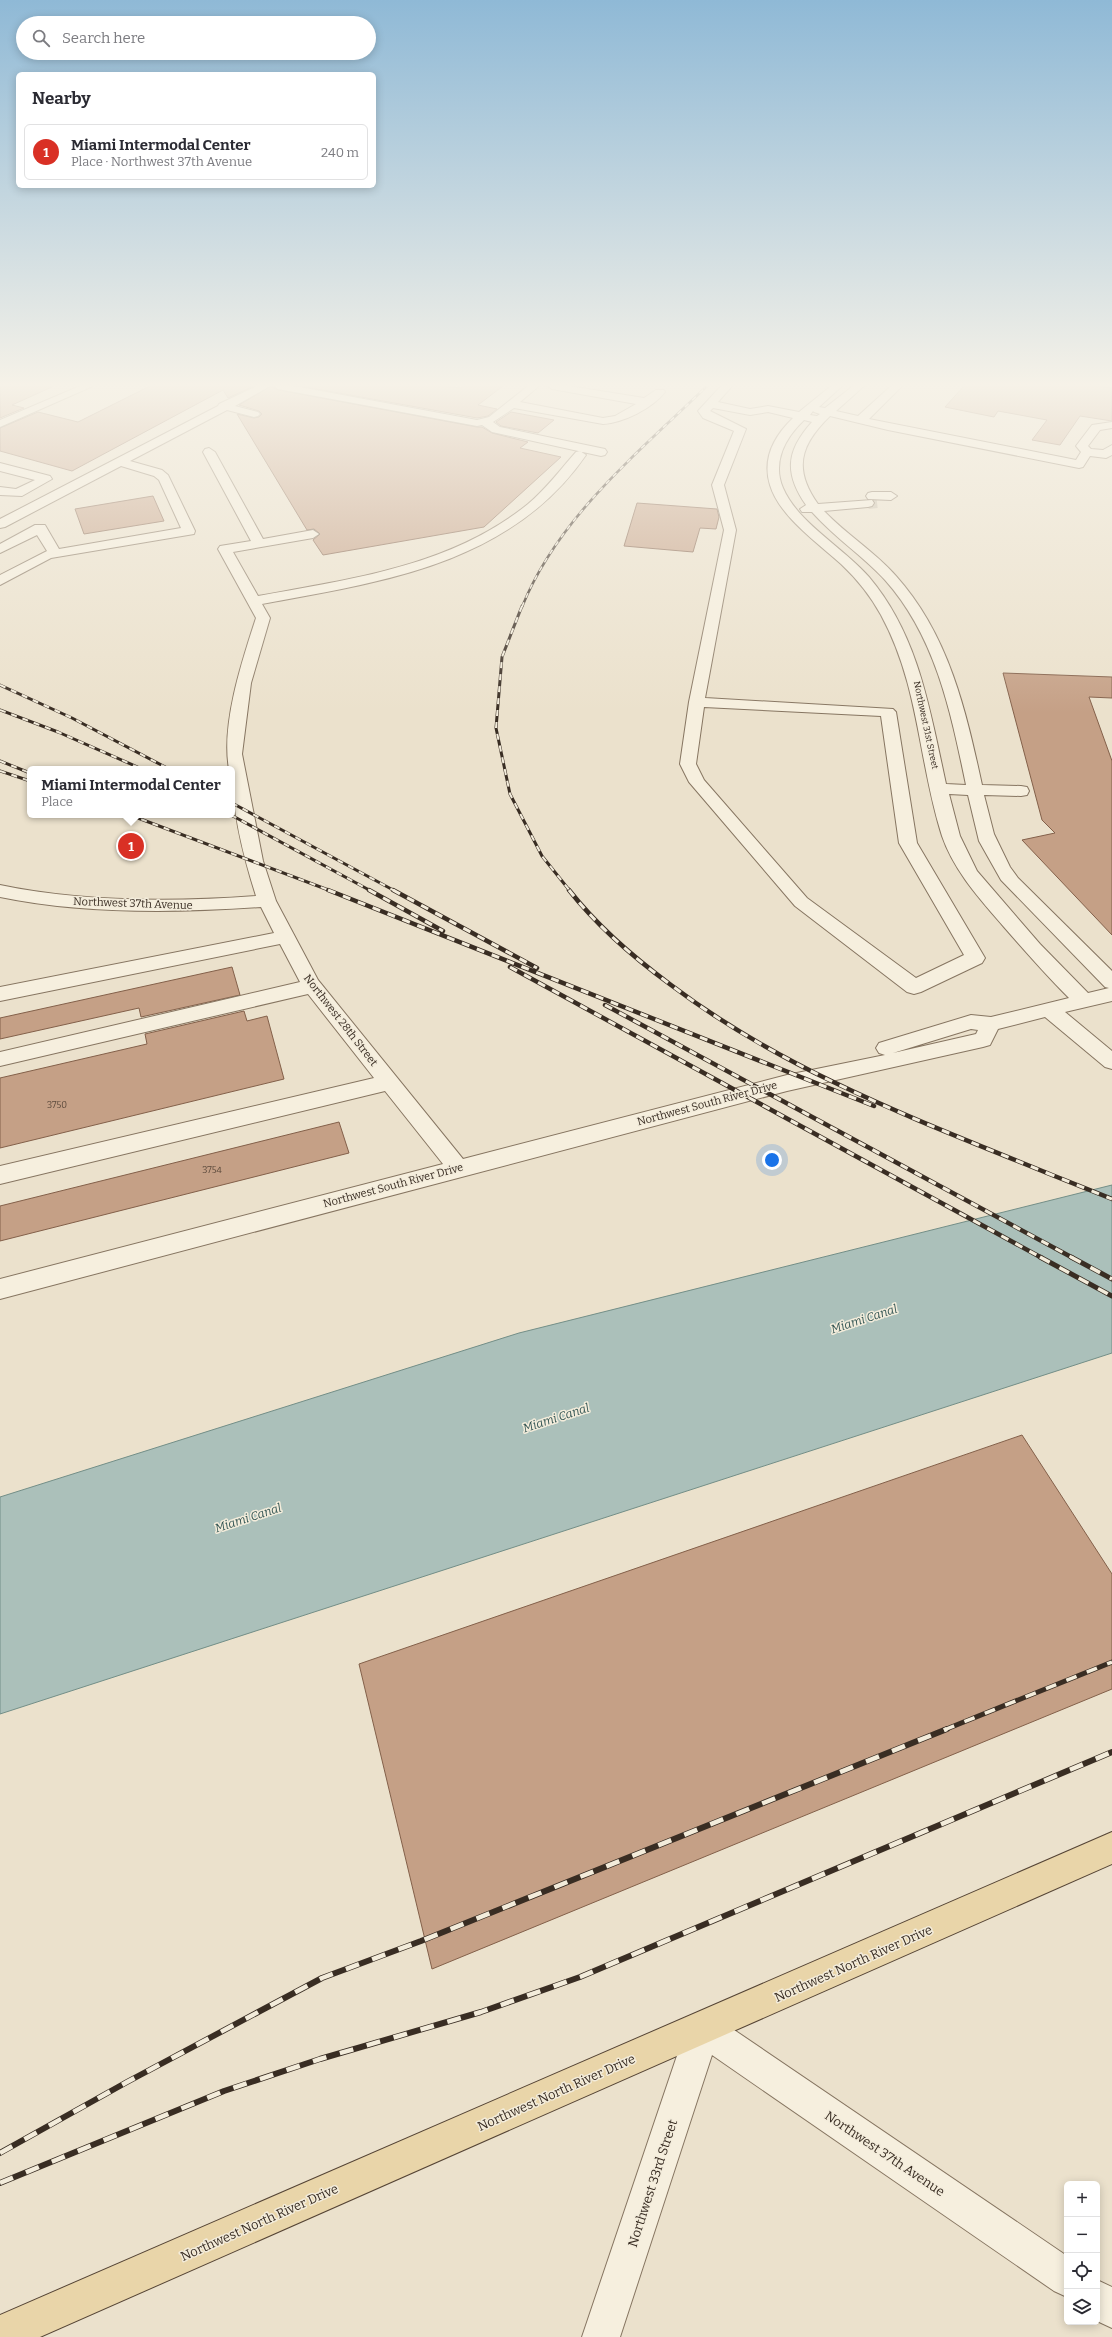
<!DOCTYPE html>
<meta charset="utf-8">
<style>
:root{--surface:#fff;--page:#f2f2f3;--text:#2b2b33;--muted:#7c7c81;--line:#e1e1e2;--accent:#d93025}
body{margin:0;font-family:Bitter,serif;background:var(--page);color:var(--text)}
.controls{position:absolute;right:12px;bottom:12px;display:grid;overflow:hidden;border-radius:6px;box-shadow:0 2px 10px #0003}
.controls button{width:36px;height:36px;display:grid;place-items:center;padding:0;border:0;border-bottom:1px solid var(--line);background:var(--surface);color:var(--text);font:20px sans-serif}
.you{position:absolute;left:772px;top:1160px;width:14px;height:14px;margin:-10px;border:3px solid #fff;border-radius:50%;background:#1a73e8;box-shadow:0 0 0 6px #1a73e833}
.badge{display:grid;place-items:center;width:26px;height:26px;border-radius:50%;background:var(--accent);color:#fff;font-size:13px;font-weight:700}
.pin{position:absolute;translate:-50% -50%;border:2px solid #fff;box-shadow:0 1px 4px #0006}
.popup{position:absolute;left:27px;top:766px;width:208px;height:52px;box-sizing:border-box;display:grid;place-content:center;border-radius:6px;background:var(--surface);filter:drop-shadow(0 1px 3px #0005);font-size:13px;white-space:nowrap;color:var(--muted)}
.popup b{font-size:15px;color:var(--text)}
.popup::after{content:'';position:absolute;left:50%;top:100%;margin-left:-8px;border:8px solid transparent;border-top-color:var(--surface)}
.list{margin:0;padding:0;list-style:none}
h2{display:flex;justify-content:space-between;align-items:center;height:52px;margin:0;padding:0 16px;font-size:17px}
h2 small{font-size:13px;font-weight:400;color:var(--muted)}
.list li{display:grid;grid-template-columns:26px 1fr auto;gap:12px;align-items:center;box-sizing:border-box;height:56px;margin:0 8px 8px;padding:0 8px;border:1px solid var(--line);border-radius:6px}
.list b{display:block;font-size:15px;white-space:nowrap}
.list p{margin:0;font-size:13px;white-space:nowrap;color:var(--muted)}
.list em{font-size:13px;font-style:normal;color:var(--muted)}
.icon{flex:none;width:22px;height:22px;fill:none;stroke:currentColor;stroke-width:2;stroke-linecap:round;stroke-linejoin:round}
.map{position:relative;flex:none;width:1112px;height:2337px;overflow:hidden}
.search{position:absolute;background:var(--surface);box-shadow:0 2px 10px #0003;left:16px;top:16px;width:360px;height:44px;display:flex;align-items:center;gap:10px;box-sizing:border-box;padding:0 14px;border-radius:22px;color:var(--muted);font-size:15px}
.panel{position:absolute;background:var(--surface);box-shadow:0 2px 10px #0003;left:16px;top:72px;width:360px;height:116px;border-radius:6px}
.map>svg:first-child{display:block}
.water{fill:#abc0ba;stroke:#738e87}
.building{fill:#c5a086;stroke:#83604a}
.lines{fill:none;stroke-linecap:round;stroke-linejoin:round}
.minor-tunnel{stroke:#c7bdaa;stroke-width:12;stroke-dasharray:12 6;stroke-linecap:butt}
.minor-casing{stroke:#867561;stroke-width:2}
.major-casing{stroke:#554435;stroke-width:2}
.minor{fill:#f6efde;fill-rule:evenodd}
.major{fill:#e9d5a9;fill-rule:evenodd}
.rail-far4-casing{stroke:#392d23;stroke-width:2.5}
.rail-far3-casing{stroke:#392d23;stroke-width:3}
.rail-far2-casing{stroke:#392d23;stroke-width:4.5}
.rail-far1-casing{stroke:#392d23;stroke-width:5}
.rail-casing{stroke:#392d23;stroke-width:6}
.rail-far4{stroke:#f3ecdb;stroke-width:1.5;stroke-dasharray:5;stroke-linecap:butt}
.rail-far3{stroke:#f3ecdb;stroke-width:2;stroke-dasharray:6;stroke-linecap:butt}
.rail-far2{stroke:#f3ecdb;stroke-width:3;stroke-dasharray:8;stroke-linecap:butt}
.rail-far1{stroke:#f3ecdb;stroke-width:3.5;stroke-dasharray:11;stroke-linecap:butt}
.rail{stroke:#f3ecdb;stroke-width:4.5;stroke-dasharray:14;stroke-linecap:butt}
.labels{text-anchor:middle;stroke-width:3;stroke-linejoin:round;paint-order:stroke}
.far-street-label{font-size:9px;fill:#392d23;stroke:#f3ecdb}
.number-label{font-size:9px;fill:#5c4a3c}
.street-label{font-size:11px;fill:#392d23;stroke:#f3ecdb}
.water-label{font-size:12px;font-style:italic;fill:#345654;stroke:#f3ecdb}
.near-street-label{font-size:13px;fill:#392d23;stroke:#f3ecdb}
</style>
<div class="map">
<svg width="1112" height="2337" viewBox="0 0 1112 2337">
<rect width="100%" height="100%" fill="#ebe1cc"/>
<path class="water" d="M 1112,1185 L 1112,1353 L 0,1714 L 0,1497 L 519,1333 Z"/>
<path class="building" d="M 0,386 L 54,386 L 12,405 L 24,408 L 0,418 Z
M 150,386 L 254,386 L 228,398 L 223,390 L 72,471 L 0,451 L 0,428 L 38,412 L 78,422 Z
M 271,386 L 278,390 L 477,427 L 482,427 L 492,433 L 528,442 L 520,448 L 561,457 L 484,527 L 323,555 L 313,540 L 320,534 L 314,529 L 307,530 L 237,414 L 254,418 L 259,417 L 262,414 L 259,411 L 239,405 Z
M 300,386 L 441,386 L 460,388 L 464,386 L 503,386 L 478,405 L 497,409 L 488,416 L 477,418 Z
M 964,386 L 1099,386 L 1112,388 L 1112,421 L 1080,416 L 1060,445 L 1032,440 L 1047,420 L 998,411 L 994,417 L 945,407 Z
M 511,412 L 554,420 L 538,433 L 501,426 L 496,422 Z
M 153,496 L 164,521 L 84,534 L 75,509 Z
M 637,503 L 717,509 L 719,517 L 716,529 L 700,528 L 693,552 L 624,546 Z
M 1003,673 L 1112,677 L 1112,698 L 1089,697 L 1112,761 L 1112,935 L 1022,840 L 1055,833 L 1042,820 Z
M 232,967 L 240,995 L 141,1017 L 139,1008 L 0,1039 L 0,1018 Z
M 244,1011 L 247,1021 L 267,1016 L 284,1079 L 0,1148 L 0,1078 L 147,1044 L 145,1034 Z
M 339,1122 L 349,1153 L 0,1241 L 0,1206 Z
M 1022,1435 L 1112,1574 L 1112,1689 L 432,1969 L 359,1664 Z"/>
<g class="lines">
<path class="minor-tunnel" d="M 868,503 L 877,502"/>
<defs>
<path id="minor" d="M 80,386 L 93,386 L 0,427 L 0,420 Z
M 257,386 L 270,386 L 235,406 L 258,412 L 260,414 L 258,416 L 254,417 L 227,410 L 130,461 L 162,470 L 168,475 L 195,531 L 194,534 L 51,558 L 0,585 L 0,575 L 47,551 L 37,535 L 0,553 L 0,544 L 35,525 L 45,525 L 59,549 L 181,528 L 159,480 L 154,476 L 121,466 L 5,527 L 0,528 L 0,519 L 218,406 L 219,404 Z
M 273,386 L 294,386 L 477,420 L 489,417 L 528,386 L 539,386 L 520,402 L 603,418 L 615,416 L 636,404 L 552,389 L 547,386 L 569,386 L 644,398 L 656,390 L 664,390 L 665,392 C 653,408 623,423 603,424 L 514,408 L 493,422 L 500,427 L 605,449 L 607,452 L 605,455 L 601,456 L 492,432 L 482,425 L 477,426 L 278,389 Z
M 721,386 L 732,386 L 718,402 L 750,409 L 768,406 L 799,412 L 831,386 L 842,386 L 819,407 L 825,408 L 853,386 L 864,386 L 836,411 L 858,416 L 891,386 L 902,386 L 869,419 L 1076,460 L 1081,452 L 1076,446 L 1092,425 L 1112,422 L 1112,428 L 1100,430 L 1088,446 L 1091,449 L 1103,450 L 1112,445 L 1112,455 L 1106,458 L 1090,456 L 1083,467 L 1079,468 L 888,430 L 830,416 C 800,445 793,469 818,504 L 872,500 L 874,503 L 872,506 L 868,507 L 824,511 C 847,535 875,552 896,576 C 949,635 966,711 982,785 L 1021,786 L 1027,787 L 1029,791 L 1027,795 L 1021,796 L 984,795 L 994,834 L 1010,867 L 1018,878 L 1112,971 L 1112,1001 L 1065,1012 L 1112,1051 L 1112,1069 L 1105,1067 L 1045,1017 L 998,1029 L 990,1045 L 983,1047 L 787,1091 L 0,1299 L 0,1279 L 443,1164 L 385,1091 L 0,1184 L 0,1166 L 374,1078 L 308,994 L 0,1066 L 0,1052 L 300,982 L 280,944 L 0,1001 L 0,987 L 274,933 L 261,907 C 178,913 81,914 0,897 L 0,885 C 80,902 175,902 256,896 C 243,855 232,812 232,769 L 229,769 C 221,724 242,661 256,618 L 218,549 L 220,546 L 251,541 L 203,452 L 205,449 L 209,448 L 215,452 L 263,539 L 313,530 L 319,534 L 313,538 L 233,552 L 258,596 C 351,579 452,566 528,504 C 546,489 560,470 576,452 L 580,451 L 586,455 C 511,564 382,582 262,604 L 270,618 L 251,683 L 242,754 L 263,861 L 276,901 L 318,980 L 463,1159 L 787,1075 L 885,1055 L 879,1053 L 876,1048 L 879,1043 L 971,1015 L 991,1017 L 1069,998 C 1046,975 1025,951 1004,927 C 980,899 954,871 942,836 C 918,761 920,687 881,615 C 870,595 857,579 841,564 C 818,543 779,516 770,485 C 762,459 774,436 793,418 L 768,412 L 750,415 L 713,408 L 710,411 L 746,429 L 724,485 L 736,530 L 705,698 L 893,709 L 896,712 L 917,843 L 985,958 L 982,963 L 921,992 L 914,994 L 907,992 L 795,906 L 689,782 L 680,764 L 689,702 L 724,530 L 712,485 L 734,431 L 703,418 L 698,411 ZM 813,411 L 814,412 L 820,414 L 817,416 L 810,415 ZM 804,420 L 812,422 C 786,451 784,473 806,505 L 800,509 L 802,512 L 812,512 C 834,537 863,556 885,580 C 936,637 951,713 966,785 L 946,784 C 930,711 919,636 869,577 C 844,548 798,523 783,488 C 772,462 785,438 804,420 ZM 704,707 L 881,716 L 899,843 L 964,955 L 916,978 L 807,898 L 704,780 L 696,764 ZM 949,794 L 968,795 L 979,841 L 1001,880 L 1105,987 L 1109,988 L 1088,993 L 1040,944 L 977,871 L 960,836 ZM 971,1029 L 978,1030 L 976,1034 L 893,1053 Z
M 0,463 L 50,476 L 52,479 L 22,496 L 0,495 L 0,487 L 16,489 L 35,480 L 0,471 Z
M 872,492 L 891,492 L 897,496 L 891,500 L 868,499 L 866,496 L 868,493 Z
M 703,2012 L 715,2017 L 1067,2256 L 1067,2297 L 1054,2291 L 712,2055 L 620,2337 L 582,2337 L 686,2029 L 691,2017 Z
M 1097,2280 L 1112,2287 L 1112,2328 L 1097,2321 Z"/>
<path id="major" d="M 1112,1832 L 1112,1864 L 40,2337 L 0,2337 L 0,2315 Z"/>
</defs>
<use href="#minor" class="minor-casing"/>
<use href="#major" class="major-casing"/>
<use href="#minor" class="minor"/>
<use href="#major" class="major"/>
<defs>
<path id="rail-far4" d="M 522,607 C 558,517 639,452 707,386"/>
<path id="rail-far3" d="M 522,606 L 502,657 L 496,728 L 510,794 L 542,856 L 570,891
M 0,685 L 72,718 L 169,769
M 0,710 L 58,732 L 142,769
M 0,761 L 30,773
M 0,771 L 30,781
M 232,803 L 395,891
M 130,815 L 331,891
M 231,815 L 371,891"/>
<path id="rail-far2" d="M 328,890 L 874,1106
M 369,890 L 443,931
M 393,890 L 537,968
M 569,890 C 598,927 633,957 671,985 C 786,1072 920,1121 1052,1175
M 510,967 L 1042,1258
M 605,1005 L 1073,1258
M 1047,1173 L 1112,1199"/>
<path id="rail-far1" d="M 1040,1257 L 1112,1296
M 1071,1257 L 1112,1279
M 944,1730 L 1112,1662"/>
<path id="rail" d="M 0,2153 L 127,2082 L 322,1978 L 421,1941 L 947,1729
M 0,2183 L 224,2091 L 320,2059 L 481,2012 L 580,1977 L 1112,1752"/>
</defs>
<use href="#rail-far4" class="rail-far4-casing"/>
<use href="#rail-far3" class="rail-far3-casing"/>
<use href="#rail-far2" class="rail-far2-casing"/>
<use href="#rail-far1" class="rail-far1-casing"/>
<use href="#rail" class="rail-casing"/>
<use href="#rail-far4" class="rail-far4"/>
<use href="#rail-far3" class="rail-far3"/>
<use href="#rail-far2" class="rail-far2"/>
<use href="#rail-far1" class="rail-far1"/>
<use href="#rail" class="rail"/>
</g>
<linearGradient id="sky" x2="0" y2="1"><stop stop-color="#8fb9d6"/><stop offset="0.54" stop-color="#f6f2e8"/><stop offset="1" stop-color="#f6f2e8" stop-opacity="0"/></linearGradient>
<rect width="1112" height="713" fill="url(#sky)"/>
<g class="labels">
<g class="far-street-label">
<text transform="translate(926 725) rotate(78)" y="3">Northwest 31st Street</text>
</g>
<g class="number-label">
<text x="57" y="1108">3750</text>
<text x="212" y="1173">3754</text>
</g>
<g class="street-label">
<text transform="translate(133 903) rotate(2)" y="4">Northwest 37th Avenue</text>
<text transform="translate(341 1020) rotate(52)" y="4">Northwest 28th Street</text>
<text transform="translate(707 1103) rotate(-15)" y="4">Northwest South River Drive</text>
<text transform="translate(393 1185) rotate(-15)" y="4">Northwest South River Drive</text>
</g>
<g class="water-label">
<text transform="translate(864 1319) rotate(-18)" y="4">Miami Canal</text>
<text transform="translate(556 1418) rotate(-18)" y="4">Miami Canal</text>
<text transform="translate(248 1518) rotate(-18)" y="4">Miami Canal</text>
</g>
<g class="near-street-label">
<text transform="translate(853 1963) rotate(-24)" y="5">Northwest North River Drive</text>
<text transform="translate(556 2092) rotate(-24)" y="5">Northwest North River Drive</text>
<text transform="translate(885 2153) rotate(34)" y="5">Northwest 37th Avenue</text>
<text transform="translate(652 2183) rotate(-72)" y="5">Northwest 33rd Street</text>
<text transform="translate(259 2222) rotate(-24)" y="5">Northwest North River Drive</text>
</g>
</g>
</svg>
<div class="controls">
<button>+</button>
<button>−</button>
<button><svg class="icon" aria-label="locate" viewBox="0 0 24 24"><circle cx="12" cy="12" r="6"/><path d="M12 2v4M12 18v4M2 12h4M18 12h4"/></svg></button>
<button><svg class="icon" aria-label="layers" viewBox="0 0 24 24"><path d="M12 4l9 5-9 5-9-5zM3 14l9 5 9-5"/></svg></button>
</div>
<div class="you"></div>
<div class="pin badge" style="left:131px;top:846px">1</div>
<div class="popup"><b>Miami Intermodal Center</b>Place</div>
<div class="search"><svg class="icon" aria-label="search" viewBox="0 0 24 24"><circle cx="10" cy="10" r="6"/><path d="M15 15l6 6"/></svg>Search here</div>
<section class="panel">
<h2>Nearby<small></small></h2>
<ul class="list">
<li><span class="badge">1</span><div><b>Miami Intermodal Center</b><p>Place · Northwest 37th Avenue</p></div><em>240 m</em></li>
</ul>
</section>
</div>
